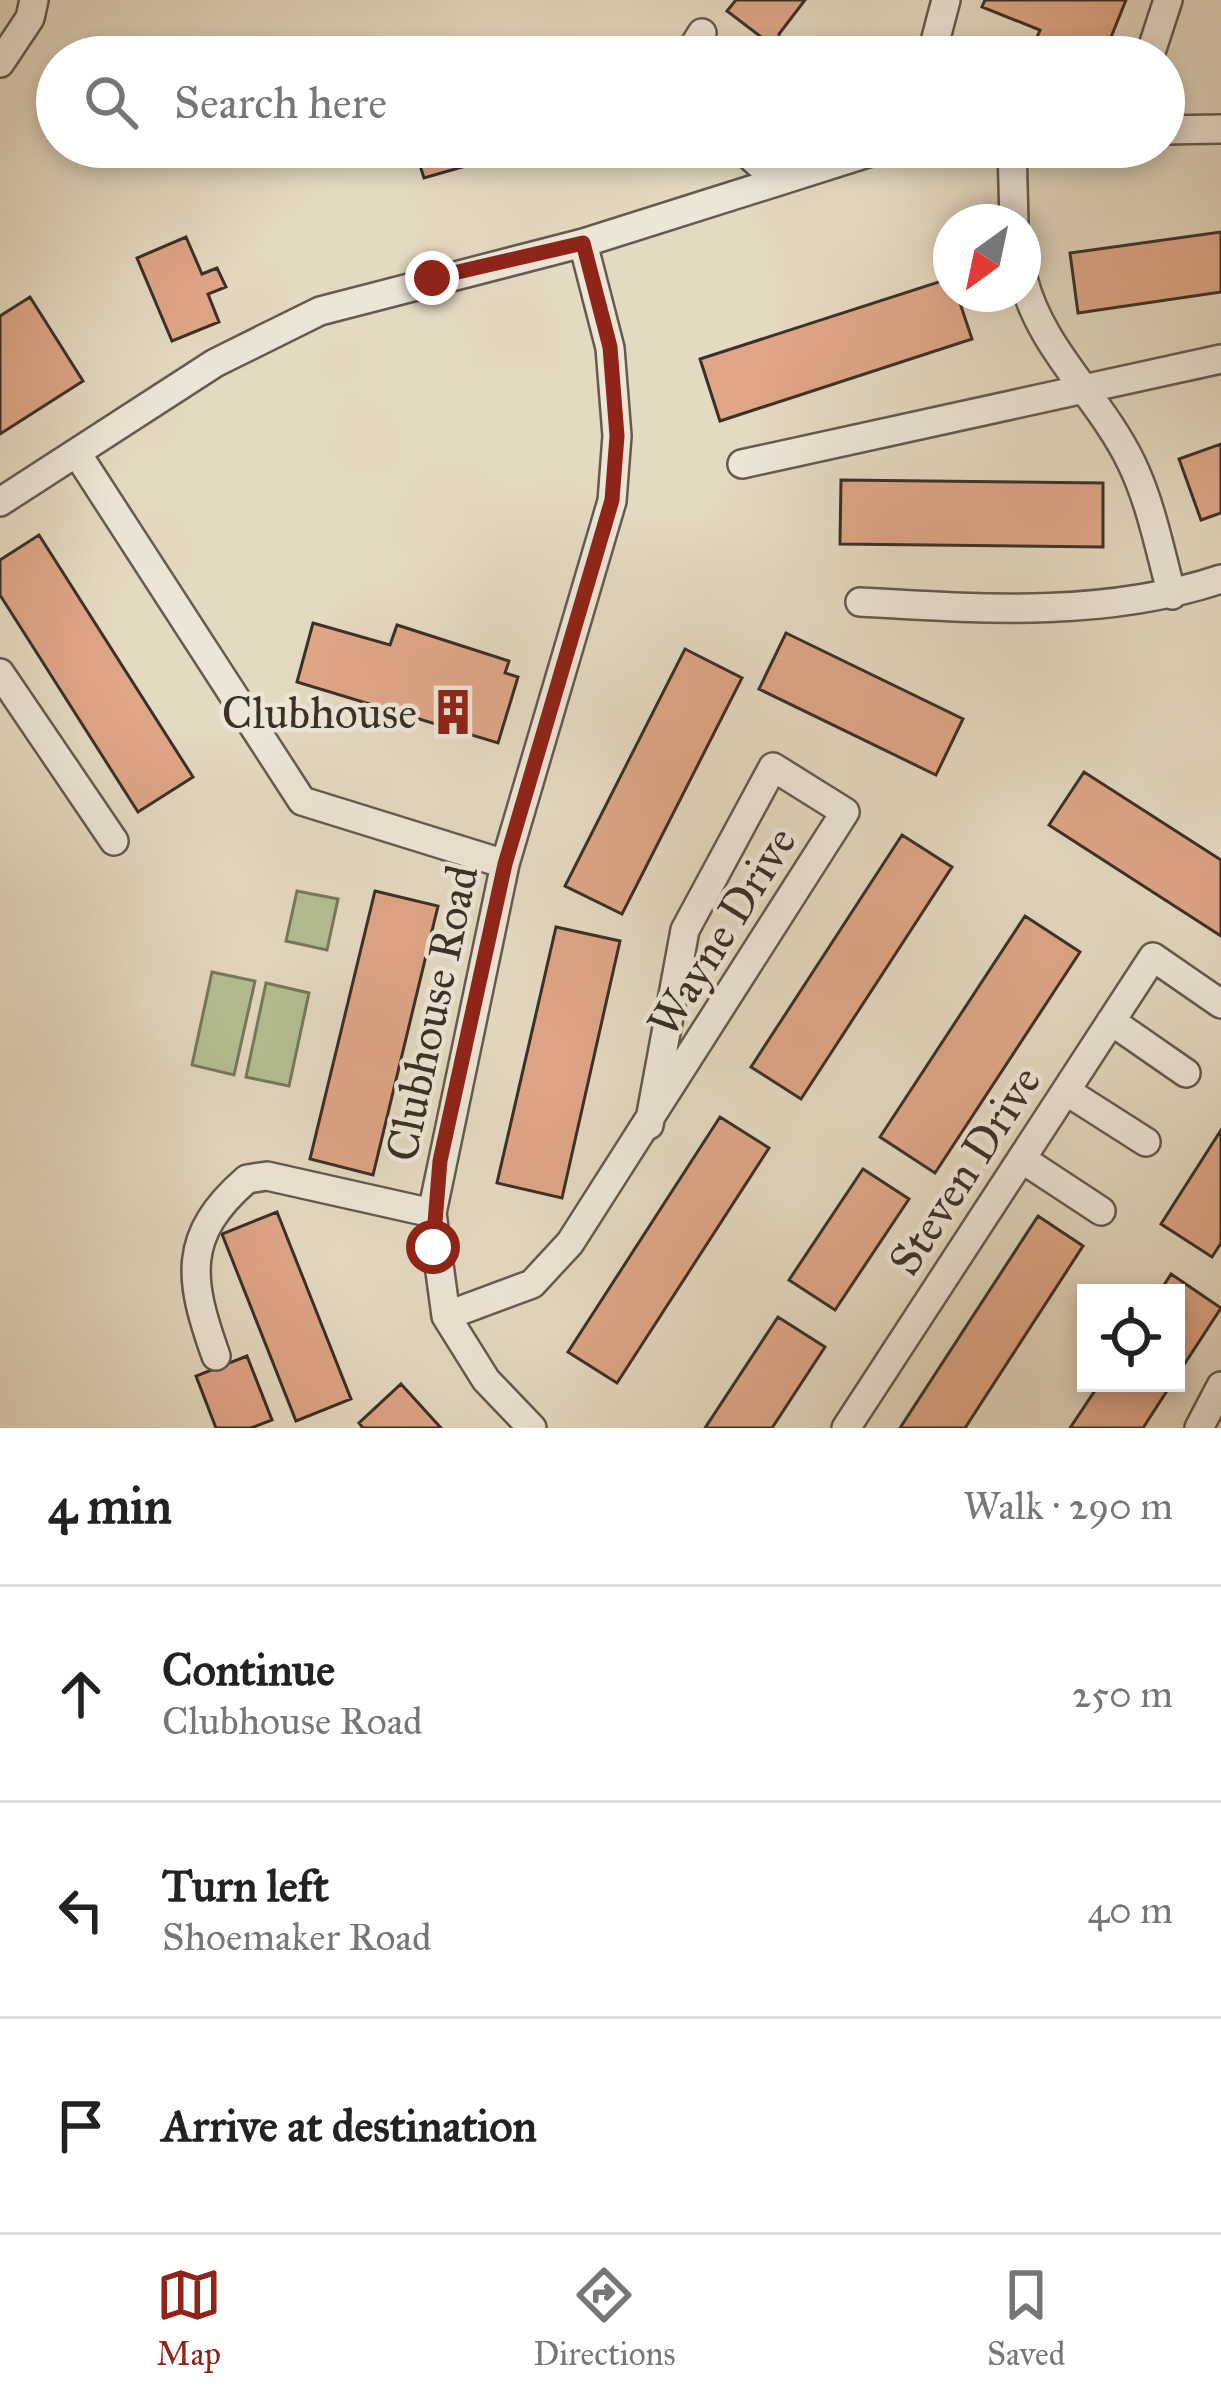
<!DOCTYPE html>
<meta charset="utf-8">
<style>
:root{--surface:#fff;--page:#f6f6f6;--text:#222;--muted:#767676;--line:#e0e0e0;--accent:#8f2418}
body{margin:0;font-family:"IM FELL Great Primer",serif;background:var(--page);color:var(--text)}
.controls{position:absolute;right:36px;bottom:36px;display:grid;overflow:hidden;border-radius:0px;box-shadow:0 6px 18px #0003}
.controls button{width:108px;height:108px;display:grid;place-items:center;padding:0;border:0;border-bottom:3px solid var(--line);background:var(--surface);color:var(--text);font:60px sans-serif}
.compass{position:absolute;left:933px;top:204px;width:108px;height:108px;border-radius:50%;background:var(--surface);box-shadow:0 6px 18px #0003;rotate:213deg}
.stop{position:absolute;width:36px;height:36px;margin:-27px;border:9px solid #8f2418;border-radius:50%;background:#fff}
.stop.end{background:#8f2418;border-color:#fff;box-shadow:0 3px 12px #0008}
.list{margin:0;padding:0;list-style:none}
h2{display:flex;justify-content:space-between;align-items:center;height:156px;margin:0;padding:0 48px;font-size:51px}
h2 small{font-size:39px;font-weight:400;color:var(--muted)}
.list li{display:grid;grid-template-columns:78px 1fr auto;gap:36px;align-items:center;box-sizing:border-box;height:216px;padding:0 48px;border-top:3px solid var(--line)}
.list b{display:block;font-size:45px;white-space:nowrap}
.list p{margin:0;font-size:39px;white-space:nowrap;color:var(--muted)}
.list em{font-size:39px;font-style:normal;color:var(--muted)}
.icon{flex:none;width:66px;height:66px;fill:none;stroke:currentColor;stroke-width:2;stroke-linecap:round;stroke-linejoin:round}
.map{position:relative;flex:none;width:1221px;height:1428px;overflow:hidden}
.search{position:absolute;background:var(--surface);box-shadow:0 6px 18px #0003;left:36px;right:36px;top:36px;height:132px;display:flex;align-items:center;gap:30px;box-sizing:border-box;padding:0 42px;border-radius:66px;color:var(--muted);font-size:45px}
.sheet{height:804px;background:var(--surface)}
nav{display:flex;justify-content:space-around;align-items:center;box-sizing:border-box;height:168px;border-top:3px solid var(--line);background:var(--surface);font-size:33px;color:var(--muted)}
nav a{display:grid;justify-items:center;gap:6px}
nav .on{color:var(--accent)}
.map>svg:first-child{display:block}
.green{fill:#b4bf93;stroke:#77785d;stroke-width:3}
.building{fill:#dfa687;stroke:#3a3027;stroke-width:3}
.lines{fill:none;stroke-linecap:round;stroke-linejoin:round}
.minor-casing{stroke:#645a4e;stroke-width:32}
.minor{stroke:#ede6d7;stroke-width:27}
.route{stroke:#8f2418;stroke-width:15}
.labels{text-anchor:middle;stroke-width:9;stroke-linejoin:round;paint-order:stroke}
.poi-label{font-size:45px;fill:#3a3027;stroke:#ede6d7;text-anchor:end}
.street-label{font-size:45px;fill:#3a3027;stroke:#ede6d7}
</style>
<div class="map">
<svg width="1221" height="1428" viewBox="0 0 1221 1428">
<rect width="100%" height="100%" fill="#e4d9c1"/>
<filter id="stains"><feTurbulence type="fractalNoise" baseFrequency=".00167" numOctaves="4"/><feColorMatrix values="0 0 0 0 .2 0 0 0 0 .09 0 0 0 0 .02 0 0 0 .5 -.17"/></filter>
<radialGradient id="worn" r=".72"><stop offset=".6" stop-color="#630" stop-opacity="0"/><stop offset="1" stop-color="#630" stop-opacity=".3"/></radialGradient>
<path class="green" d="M 297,891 L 338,899 L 327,950 L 286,941 Z
M 212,972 L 255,981 L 234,1075 L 192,1065 Z
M 266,983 L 309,993 L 289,1086 L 246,1077 Z"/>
<path class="building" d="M 736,0 L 805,0 L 779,34 L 780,54 L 795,57 L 764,57 L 773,46 L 727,11 Z
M 985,0 L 1126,0 L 1103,57 L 1031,52 L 1040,30 L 982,7 Z
M 414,147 L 532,147 L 424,178 Z
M 1221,232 L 1221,292 L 1078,313 L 1070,253 Z
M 186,237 L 202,274 L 217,268 L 226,287 L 208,294 L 219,322 L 172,341 L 137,258 Z
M 951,278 L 951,294 L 957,294 L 972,339 L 720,421 L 700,359 Z
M 30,297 L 83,381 L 0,434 L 0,316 Z
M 1221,444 L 1221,513 L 1201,520 L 1179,459 Z
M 841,480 L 1103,483 L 1103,547 L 840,544 Z
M 39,535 L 193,777 L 138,812 L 0,595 L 0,560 Z
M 313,623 L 390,645 L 397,625 L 509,661 L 505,673 L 518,677 L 498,743 L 297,682 Z
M 786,633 L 963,719 L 936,775 L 759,689 Z
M 685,649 L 742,678 L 622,914 L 565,886 Z
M 1084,772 L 1221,860 L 1221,936 L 1049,825 Z
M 902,835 L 952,867 L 801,1099 L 751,1067 Z
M 375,891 L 438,906 L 373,1175 L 310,1159 Z
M 1025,916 L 1080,952 L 935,1173 L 880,1137 Z
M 556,927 L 620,941 L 562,1198 L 497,1183 Z
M 720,1117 L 769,1148 L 617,1383 L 568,1352 Z
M 1221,1130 L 1221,1243 L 1212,1257 L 1161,1224 Z
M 863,1169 L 909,1199 L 835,1310 L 789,1280 Z
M 277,1212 L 351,1399 L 296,1421 L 222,1234 Z
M 1038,1216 L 1083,1246 L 965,1428 L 900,1428 Z
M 1171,1274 L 1221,1308 L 1176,1377 L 1176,1293 L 1159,1293 Z
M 778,1317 L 825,1347 L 772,1428 L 705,1428 Z
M 247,1356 L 272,1420 L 251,1428 L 216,1428 L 196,1376 Z
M 1100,1383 L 1172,1383 L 1143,1428 L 1070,1428 Z
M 401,1384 L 441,1428 L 363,1428 L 359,1423 Z"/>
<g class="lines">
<defs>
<path id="minor" d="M 1151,52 L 1168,0
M 687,57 L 702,33
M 931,57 L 946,0
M 0,63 L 30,18 L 34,0
M 1164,130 L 1221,129
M 740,147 L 777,180
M 1012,147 L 1014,222
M 1023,278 C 1040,348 1100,398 1131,462 C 1151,503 1160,551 1172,595
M 78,455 L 302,801 L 505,864
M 742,464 L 1221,359
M 0,502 L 215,363 L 320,311 L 583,243 L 887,147
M 860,602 C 981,609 1105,618 1221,579
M 0,673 L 114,841
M 1111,1021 L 1186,1073
M 1066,1091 L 1146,1142
M 1022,1159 L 1101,1211
M 446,1316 L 532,1284 L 570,1243 L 845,812 L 773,767 L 685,930 L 649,1125
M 216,1356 C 189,1280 181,1236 247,1179 L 267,1176 L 432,1213
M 532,1428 L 486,1380 L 446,1316 L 432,1213 L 505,864 L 612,501 L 617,436 L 610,348 L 583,243
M 846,1428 L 1153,957 L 1221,1004
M 1199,1428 L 1221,1386"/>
</defs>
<use href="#minor" class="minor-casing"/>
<use href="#minor" class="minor"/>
</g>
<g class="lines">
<path class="route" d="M 432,278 L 583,243 L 610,347 L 617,436 L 612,500 L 505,864 L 440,1161 L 433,1247"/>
</g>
<defs>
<symbol id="building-bare" viewBox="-9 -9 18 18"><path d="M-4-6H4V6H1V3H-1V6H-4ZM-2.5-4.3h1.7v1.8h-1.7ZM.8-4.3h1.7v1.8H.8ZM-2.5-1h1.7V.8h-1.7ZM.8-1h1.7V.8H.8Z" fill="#8f2418" stroke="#ede6d7" stroke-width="2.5" paint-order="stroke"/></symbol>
</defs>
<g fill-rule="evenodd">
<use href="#building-bare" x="420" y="679" width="66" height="66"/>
</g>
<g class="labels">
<g class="poi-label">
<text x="417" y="728">Clubhouse</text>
</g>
<g class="street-label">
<text transform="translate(721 931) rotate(-58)" y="16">Wayne Drive</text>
<text transform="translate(431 1013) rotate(-78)" y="16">Clubhouse Road</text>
<text transform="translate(964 1170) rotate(-57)" y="16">Steven Drive</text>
</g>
</g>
<rect width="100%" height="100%" filter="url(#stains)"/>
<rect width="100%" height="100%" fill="url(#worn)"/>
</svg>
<div class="controls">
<button><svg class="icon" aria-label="locate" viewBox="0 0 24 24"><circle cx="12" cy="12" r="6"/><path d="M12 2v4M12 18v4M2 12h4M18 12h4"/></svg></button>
</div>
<svg class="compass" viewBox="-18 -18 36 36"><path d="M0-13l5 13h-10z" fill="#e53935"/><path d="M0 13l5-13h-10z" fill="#767676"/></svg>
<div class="stop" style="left:433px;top:1247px"></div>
<div class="stop end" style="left:432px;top:278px"></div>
<div class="search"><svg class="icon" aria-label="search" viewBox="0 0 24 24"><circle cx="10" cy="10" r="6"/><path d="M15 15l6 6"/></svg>Search here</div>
</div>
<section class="sheet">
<h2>4 min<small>Walk · 290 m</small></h2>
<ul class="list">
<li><svg class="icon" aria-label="ahead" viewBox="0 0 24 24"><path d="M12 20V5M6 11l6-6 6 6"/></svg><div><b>Continue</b><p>Clubhouse Road</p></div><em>250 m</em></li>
<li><svg class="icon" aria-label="left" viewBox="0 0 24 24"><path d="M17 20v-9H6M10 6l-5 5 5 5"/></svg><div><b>Turn left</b><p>Shoemaker Road</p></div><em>40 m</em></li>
<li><svg class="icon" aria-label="arrive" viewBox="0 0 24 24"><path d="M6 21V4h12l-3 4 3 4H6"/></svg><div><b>Arrive at destination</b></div></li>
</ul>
</section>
<nav>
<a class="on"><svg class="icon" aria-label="map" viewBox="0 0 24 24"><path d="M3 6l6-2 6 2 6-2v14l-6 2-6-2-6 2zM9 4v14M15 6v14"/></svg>Map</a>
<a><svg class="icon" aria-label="directions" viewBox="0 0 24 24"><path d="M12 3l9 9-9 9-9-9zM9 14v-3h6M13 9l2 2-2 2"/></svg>Directions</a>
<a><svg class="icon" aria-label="saved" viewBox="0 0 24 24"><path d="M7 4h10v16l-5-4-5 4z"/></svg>Saved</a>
</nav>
